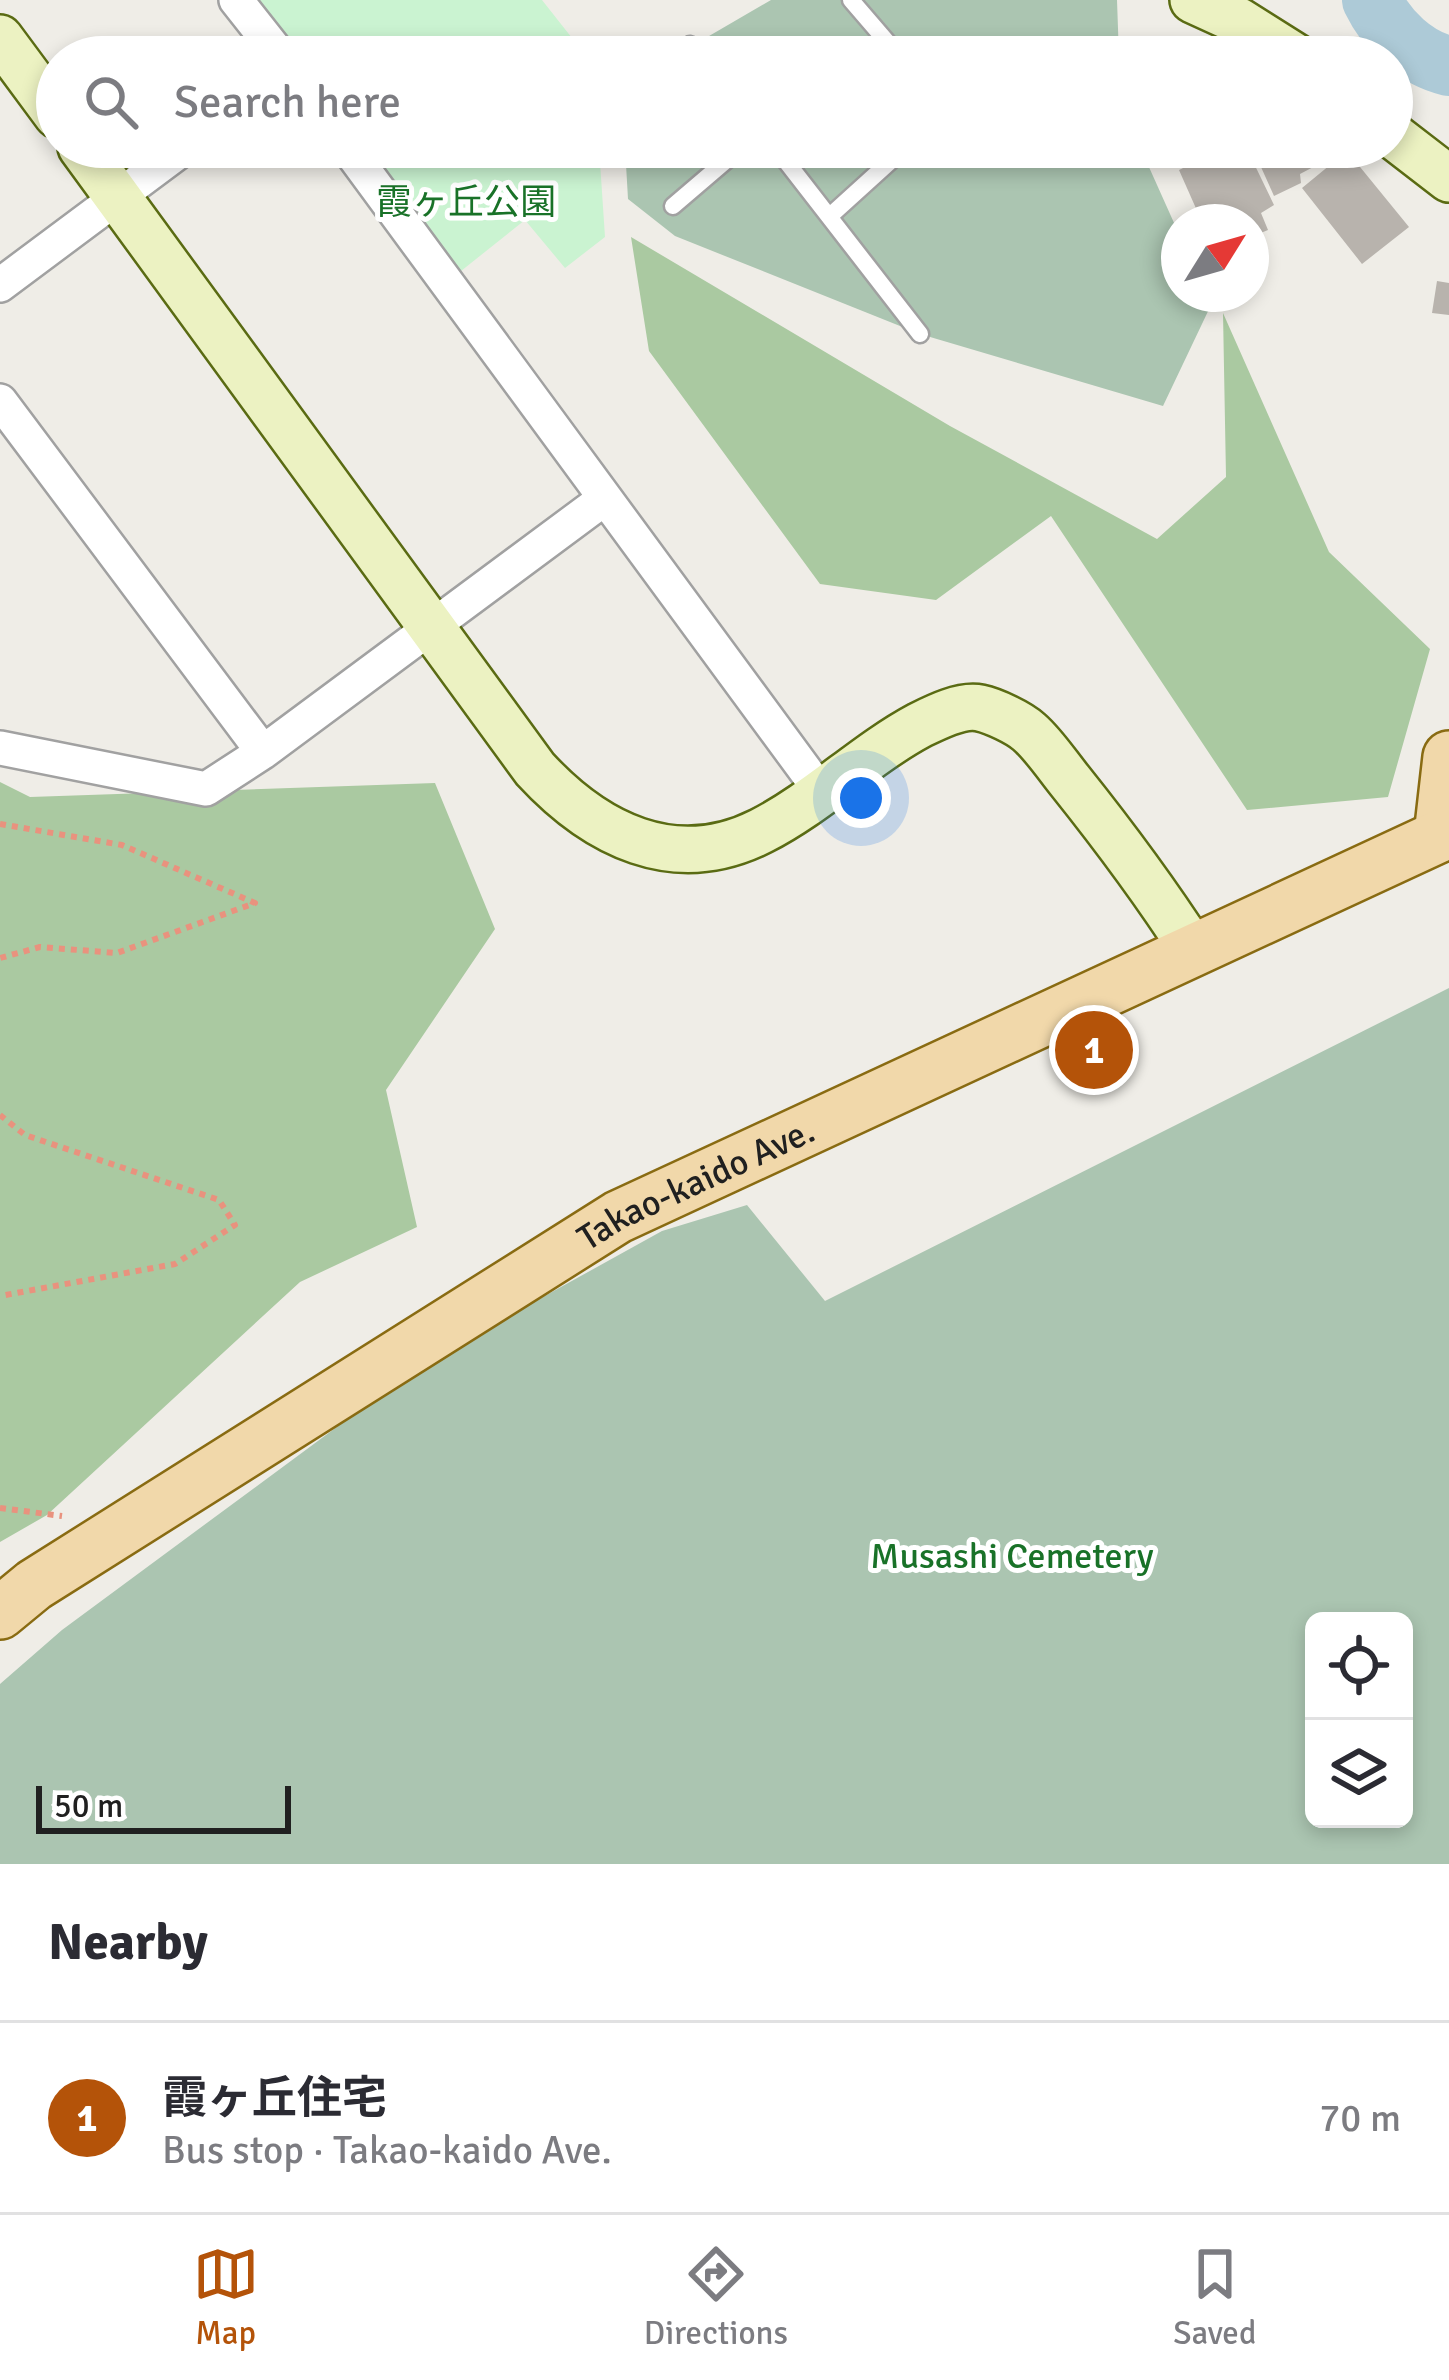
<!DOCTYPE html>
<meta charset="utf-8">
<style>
:root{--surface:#fff;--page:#f2f2f3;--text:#2b2b33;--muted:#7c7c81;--line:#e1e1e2;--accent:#b45309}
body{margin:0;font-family:Signika,"Noto Sans JP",sans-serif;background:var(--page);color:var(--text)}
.controls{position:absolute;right:36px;bottom:36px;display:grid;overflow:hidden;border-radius:18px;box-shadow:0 6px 18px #0003}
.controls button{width:108px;height:108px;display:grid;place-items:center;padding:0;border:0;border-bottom:3px solid var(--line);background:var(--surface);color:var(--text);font:60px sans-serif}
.compass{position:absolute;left:1161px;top:204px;width:108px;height:108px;border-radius:50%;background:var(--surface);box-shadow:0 6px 18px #0003;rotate:53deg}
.scale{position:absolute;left:36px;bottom:30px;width:255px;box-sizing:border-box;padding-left:12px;border:6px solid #202020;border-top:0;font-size:33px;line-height:42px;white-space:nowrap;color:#202020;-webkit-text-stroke:9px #fff;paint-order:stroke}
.you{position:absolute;left:861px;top:798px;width:42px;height:42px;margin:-30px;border:9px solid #fff;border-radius:50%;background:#1a73e8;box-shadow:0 0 0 18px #1a73e833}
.badge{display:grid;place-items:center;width:78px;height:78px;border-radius:50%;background:var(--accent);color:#fff;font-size:39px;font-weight:700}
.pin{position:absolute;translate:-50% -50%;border:6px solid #fff;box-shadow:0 3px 12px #0006}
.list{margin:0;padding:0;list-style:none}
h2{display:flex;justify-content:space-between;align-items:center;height:156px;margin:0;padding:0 48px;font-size:51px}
h2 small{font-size:39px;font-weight:400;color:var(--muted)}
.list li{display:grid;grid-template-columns:78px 1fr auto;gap:36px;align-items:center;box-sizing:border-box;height:192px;padding:0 48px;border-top:3px solid var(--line)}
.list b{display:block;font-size:45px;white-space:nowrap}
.list p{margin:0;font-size:39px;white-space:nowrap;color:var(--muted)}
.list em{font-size:39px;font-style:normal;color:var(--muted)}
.icon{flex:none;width:66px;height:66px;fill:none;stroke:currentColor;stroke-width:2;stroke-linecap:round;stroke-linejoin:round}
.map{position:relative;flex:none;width:1449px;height:1864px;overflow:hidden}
.search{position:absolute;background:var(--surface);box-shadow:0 6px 18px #0003;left:36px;right:36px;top:36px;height:132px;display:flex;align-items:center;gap:30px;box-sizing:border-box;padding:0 42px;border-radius:66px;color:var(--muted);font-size:45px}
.sheet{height:348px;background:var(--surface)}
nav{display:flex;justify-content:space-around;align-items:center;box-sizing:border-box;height:168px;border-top:3px solid var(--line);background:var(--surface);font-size:33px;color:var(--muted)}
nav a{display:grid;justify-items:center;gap:6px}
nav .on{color:var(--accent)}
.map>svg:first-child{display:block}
.forest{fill:#aac9a1}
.cemetery{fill:#abc5b1;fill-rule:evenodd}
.park{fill:#caf3d1}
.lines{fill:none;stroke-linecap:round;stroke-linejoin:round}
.river{stroke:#adcad7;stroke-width:60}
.building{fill:#b8b3ad}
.lane-casing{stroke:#a1a1a1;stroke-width:21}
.street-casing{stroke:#a1a1a1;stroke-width:38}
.secondary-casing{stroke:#5a6b13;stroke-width:50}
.primary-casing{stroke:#896b12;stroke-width:56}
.path{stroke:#e9927e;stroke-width:6;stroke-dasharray:6 6;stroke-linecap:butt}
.lane{stroke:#fff;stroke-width:16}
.street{stroke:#fff;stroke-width:33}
.secondary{stroke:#ecf2c2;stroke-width:45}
.primary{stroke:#f1d8aa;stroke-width:51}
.labels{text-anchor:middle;stroke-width:10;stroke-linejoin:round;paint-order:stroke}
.park-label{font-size:36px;fill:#197228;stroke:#fff}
.street-label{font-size:36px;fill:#202020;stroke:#fff}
</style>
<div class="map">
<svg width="1449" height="1864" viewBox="0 0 1449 1864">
<rect width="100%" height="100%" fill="#efede7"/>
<path class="forest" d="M 631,237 L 950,426 L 1157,539 L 1226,477 L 1223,313 L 1329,552 L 1430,649 L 1388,797 L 1247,810 L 1051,516 L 936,600 L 820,584 L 649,351 Z
M 0,782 L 30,797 L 435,783 L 495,929 L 386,1090 L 417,1227 L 300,1282 L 47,1515 L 0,1542 Z"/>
<path class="cemetery" d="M 771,0 L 1117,0 L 1119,57 L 673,57 Z
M 625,147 L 1140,147 L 1179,234 L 1179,294 L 1206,294 L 1211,305 L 1163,406 L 920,334 L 675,236 L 628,199 Z
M 1449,988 L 1449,1864 L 0,1864 L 0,1684 L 62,1630 L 422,1364 L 662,1231 L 747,1205 L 825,1301 ZM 1314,1621 L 1404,1621 L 1404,1819 L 1314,1819 Z"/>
<path class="park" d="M 251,0 L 542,0 L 587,57 L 293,57 Z
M 361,147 L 599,147 L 605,237 L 565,268 L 525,220 L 456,275 Z"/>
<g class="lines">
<path class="river" d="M 1372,0 C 1387,31 1415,58 1449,66"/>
</g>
<path class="building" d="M 1226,147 L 1246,147 L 1274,205 L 1261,213 L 1268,230 L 1251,237 L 1251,222 L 1202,222 L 1179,170 Z
M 1252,147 L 1332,147 L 1336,155 L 1300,174 L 1301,183 L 1274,196 Z
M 1347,151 L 1409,227 L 1362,264 L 1302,188 Z
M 1437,281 L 1449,283 L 1449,315 L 1432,313 Z"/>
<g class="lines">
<defs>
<path id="lane" d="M 851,0 L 900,57
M 690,45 L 700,57
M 775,147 L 920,334
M 673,206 L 742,147
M 831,215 L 906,147"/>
<path id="street" d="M 236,0 L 281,57
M 347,147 L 822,793
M 0,285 L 185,147
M 0,401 L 263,752
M 0,748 L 206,789 L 263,752 L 604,499"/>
<path id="secondary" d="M 1193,0 L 1239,21 L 1296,57
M 0,38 L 57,115
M 1392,135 L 1449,179
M 81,147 L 535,769 C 595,834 674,875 761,831 C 818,802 864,755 920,725 C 936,717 962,704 980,708 C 994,711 1019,723 1029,732 C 1044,745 1057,765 1070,781 C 1114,836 1155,891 1193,950"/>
<g id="primary">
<path d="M 1440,836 L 1449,757"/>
<path id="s1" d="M 0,1613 L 34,1585 L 618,1217 L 1449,832"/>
</g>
</defs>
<use href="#lane" class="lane-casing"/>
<use href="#street" class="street-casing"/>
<use href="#secondary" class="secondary-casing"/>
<use href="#primary" class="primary-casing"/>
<path class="path" d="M 0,824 L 122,845 L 255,903 L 117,953 L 40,947 L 0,958
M 0,1115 L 25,1135 L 219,1200 L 235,1225 L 175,1264 L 0,1296
M 0,1508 L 62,1516"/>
<use href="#lane" class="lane"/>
<use href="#street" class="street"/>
<use href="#secondary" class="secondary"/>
<use href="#primary" class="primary"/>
</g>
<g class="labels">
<g class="park-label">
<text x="466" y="214">霞ヶ丘公園</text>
<text x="1012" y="1568">Musashi Cemetery</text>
</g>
<g class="street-label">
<text dy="13" stroke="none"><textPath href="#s1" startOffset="819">Takao-kaido Ave.</textPath></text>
</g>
</g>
</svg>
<div class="controls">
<button><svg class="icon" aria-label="locate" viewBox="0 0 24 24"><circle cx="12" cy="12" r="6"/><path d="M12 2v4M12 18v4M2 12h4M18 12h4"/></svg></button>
<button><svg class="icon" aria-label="layers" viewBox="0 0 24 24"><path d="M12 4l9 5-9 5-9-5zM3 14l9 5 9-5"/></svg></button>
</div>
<svg class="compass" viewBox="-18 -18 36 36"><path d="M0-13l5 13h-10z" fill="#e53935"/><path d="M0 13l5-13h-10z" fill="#7c7c81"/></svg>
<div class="scale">50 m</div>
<div class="you"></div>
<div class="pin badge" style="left:1094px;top:1050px">1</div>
<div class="search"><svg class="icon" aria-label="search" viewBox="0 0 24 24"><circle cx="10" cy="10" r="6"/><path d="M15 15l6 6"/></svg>Search here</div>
</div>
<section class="sheet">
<h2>Nearby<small></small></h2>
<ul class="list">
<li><span class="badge">1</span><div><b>霞ヶ丘住宅</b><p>Bus stop · Takao-kaido Ave.</p></div><em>70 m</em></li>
</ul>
</section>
<nav>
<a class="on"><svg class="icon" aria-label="map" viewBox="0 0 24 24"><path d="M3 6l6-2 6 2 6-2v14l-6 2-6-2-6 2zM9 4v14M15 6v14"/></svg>Map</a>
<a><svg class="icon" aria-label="directions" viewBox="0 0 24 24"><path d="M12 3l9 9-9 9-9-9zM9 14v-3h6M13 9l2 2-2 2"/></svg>Directions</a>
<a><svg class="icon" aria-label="saved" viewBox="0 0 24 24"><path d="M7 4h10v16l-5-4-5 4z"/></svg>Saved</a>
</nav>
